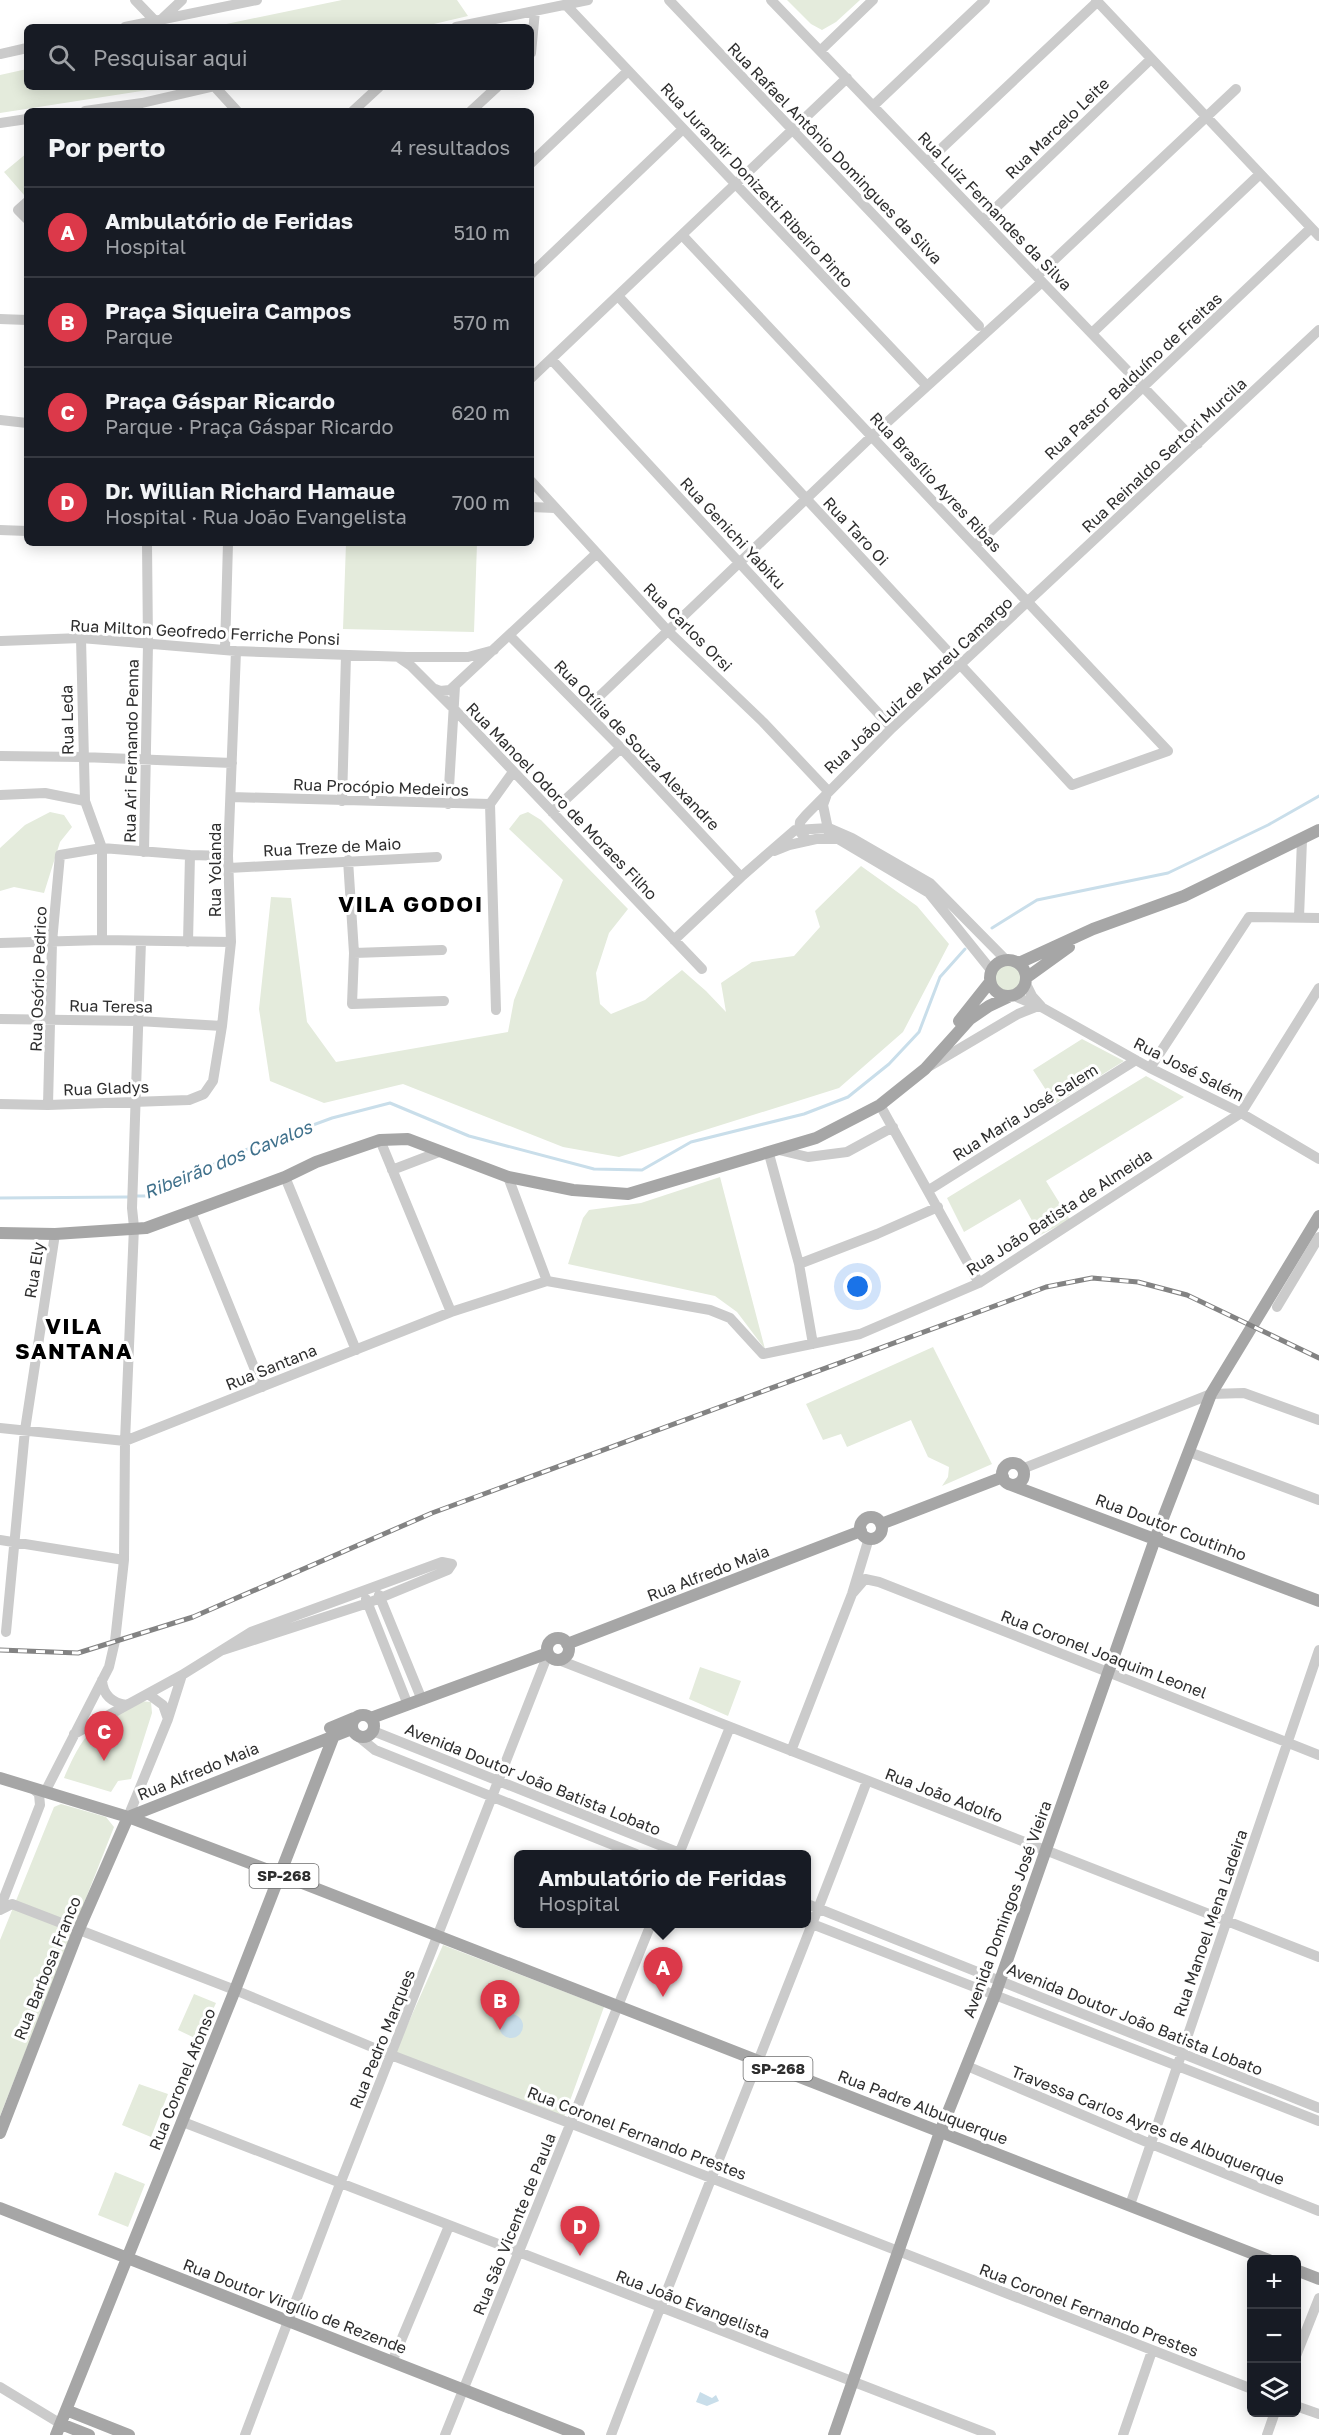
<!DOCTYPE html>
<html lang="pt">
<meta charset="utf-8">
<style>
:root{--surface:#171b24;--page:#20242c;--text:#f1f3f6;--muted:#9ea1a6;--line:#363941;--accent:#dc394a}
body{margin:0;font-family:"Golos Text",sans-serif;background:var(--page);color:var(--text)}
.controls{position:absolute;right:18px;bottom:18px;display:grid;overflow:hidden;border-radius:9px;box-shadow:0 3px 15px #0003}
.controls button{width:54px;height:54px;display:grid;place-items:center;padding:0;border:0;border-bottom:2px solid var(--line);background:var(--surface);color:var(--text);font:30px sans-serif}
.you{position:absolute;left:858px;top:1287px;width:21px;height:21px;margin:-15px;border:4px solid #fff;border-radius:50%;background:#1a73e8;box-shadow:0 0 0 9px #1a73e833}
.badge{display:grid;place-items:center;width:39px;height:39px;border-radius:50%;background:var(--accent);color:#fff;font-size:20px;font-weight:700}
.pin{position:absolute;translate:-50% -50px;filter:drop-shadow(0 2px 3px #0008)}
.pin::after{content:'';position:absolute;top:32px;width:21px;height:18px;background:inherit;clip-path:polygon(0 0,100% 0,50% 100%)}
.popup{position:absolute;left:514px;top:1850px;width:297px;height:78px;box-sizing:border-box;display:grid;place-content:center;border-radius:9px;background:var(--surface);filter:drop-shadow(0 2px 4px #0005);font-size:20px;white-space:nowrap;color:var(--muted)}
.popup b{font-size:22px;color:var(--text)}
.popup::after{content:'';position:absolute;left:50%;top:100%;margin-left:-12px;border:12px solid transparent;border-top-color:var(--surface)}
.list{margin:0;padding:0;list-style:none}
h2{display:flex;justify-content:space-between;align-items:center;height:78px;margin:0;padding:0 24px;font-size:26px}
h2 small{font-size:20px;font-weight:400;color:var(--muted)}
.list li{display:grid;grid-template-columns:39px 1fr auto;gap:18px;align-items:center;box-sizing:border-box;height:90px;padding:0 24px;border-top:2px solid var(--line)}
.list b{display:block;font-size:22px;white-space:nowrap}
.list p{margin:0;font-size:20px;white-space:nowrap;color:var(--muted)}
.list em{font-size:20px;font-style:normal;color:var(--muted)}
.icon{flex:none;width:33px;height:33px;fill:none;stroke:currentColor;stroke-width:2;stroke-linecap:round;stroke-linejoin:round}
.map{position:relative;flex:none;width:1319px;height:2435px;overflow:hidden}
.search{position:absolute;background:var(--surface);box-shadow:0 3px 15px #0003;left:24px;top:24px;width:510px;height:66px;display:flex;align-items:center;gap:15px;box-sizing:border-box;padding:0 21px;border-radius:9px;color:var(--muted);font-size:22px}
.panel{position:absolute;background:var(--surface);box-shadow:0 3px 15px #0003;left:24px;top:108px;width:510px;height:438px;border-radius:9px}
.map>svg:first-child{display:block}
.green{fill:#e4ebdc}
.water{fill:#c9deea}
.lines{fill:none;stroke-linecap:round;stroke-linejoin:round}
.stream{stroke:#c9deea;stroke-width:3}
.minor{stroke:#cbcbcb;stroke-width:10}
.major{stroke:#a6a6a6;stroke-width:12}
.rail-casing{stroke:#838383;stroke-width:5}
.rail{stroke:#fff;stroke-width:3;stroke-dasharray:9;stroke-linecap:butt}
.labels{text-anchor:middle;stroke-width:6;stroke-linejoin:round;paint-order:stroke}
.shield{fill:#fff;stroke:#6d6d6d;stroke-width:1.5}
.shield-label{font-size:15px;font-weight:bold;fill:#2e2e2e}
.street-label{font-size:16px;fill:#2e2e2e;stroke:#fff}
.water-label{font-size:18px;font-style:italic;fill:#40718c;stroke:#fff}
.district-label{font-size:22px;font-weight:bold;letter-spacing:1.5px;fill:#000;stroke:#fff}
</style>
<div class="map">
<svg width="1319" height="2435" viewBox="0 0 1319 2435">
<rect width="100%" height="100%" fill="#fff"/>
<path class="green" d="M 342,0 L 457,0 L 468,16 L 421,27 L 212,27 Z
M 787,0 L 860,0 L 836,22 L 822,30 L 811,24 Z
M 27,69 L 27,87 L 167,87 L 0,113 L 0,75 Z
M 27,153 L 27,192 L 24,195 L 4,172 Z
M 346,543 L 477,543 L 474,632 L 343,629 Z
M 50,812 L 64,815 L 72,827 L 60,842 L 44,893 L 14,887 L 0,891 L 0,848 L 25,825 Z
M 528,812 L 541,820 L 628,909 L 609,933 L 596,973 L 600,1004 L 611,1014 L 645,1000 L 682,970 L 706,991 L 726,1012 L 721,983 L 752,962 L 794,956 L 820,927 L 815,911 L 861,866 L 917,906 L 949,944 L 903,1032 L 839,1088 L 619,1157 L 563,1147 L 403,1084 L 324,1103 L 270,1081 L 259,1009 L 271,897 L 291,898 L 307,1022 L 336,1062 L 508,1032 L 514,1000 L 563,880 L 509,829 L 520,815 Z
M993 978a15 15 0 1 1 30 0a15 15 0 1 1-30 0Z
M 1082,1039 L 1124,1061 L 1055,1104 L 1033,1070 Z
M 1146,1076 L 1184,1097 L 1046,1181 L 1070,1220 L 1040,1235 L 1020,1199 L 964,1232 L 947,1198 Z
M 720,1177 L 765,1349 L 737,1312 L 715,1296 L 568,1264 L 583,1218 L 589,1210 L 641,1203 Z
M 933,1347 L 992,1464 L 942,1486 L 948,1477 L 949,1467 L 928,1457 L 911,1420 L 847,1447 L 841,1434 L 823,1440 L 806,1404 Z
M 700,1667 L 741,1681 L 728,1716 L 689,1699 Z
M 139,1701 L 151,1702 L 152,1713 L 131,1779 L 118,1781 L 111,1792 L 64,1778 C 86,1728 93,1726 139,1701 Z
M 61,1804 L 106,1817 L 114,1827 L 0,2116 L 0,1940 L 54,1807 Z
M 443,1945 L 604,2007 L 563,2120 L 395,2053 Z
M 194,1994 L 216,2003 L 199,2040 L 178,2030 Z
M 139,2084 L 168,2094 L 151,2137 L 122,2125 Z
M 115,2172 L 145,2184 L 128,2227 L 98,2215 Z"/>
<path class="water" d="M499 2026a12 12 0 1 1 24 0a12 12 0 1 1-24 0Z
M 700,2392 L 712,2398 L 716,2395 L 719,2401 L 707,2406 L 696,2402 Z"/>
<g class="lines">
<path class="stream" d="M 992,928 L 1037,900 L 1168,873 L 1268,825 L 1319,796
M 135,1196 L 148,1196 L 237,1153 L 332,1118 L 390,1103 L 469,1136 L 594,1169 L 642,1170 L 691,1142 L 804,1114 L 848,1097 L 889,1064 L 919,1032 L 940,977 L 965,949
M 0,1198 L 128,1197"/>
<path class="minor" d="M 135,0 L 161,27
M 669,0 L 979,326
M 771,0 L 1198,444
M 1096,0 L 1319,236
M 566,5 L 927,386
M 163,18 L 182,0
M 125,27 L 257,0
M 456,27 L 588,0
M 820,51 L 873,0
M 531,53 L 535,11
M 0,54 L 27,48
M 215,87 L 237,111
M 873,106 L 985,0
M 85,111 L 142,103 L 211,87
M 353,111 L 379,87
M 471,111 L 497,87
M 0,123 L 27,119
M 927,162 L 1097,2
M 531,163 L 628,71
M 27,202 L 18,210 L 27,219
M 983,220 L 1151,59
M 531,274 L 683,129
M 1037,276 L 1236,89
M 618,296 L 1072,785 L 1168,751 L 682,235
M 0,319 L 27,320
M 1092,333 L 1260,174
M 551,359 L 892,728
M 531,378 L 847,78
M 0,420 L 27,423
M 531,481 L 669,632 L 763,722 L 828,791
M 531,507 L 555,508
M 0,530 L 27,531
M 975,546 L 1311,228
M 510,636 L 621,748 L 741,877
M 81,638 L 85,801
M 1,641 L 81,638 L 236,651 L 407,657 L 468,657 L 494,650
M 225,649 L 228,543
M 398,657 L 411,666 L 454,709 L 702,969
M 435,689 L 440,691 L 450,690 L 596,554
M 585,710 L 872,436 L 1042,282
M 0,756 L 82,757 L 232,763
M 827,794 L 823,805 L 829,834
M 0,795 L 45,793 L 85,801 L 102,848 L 102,940
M 231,797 L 490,804 L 513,772
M 342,801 L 346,655
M 448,804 L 455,686
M 490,804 L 496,1010
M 552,812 L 621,748
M 808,841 L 799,831 L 800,822 L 806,815 L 892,728 L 1319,330
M 774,851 L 789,845 L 816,839 L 838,839 L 929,893 L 991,970
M 144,852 L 148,644 L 147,543
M 348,860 L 354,953 L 352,1004 L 444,1001
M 229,868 L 437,857
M 1299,917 L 1302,840
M 674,940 L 741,877 L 795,830 L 829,828 L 852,838 L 930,883 L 1006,960
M 188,942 L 190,855
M 0,943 L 102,940 L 231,942
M 354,953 L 442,950
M 1026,984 L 1032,996 L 1041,1006
M 1014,996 L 1043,1008 L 1150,1068 L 1241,1113 L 1319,1159
M 0,1019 L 138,1021 L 222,1026
M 930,1066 L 1018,1014 L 1038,1006
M 1150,1068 L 1249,917 L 1319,918
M 0,1104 L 48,1105 L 189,1100 L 204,1094 L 213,1081 L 222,1026 L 231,942 L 228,856 L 236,651
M 48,1105 L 52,942 L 60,855 L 102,848 L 190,855 L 228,856
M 880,1105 L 979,1283
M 380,1140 L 451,1312
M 779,1150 L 808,1157 L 847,1152 L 893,1127
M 769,1154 L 799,1264 L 813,1344
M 392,1170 L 439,1152
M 285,1177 L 356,1350
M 508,1177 L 547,1281
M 929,1190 L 1136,1060
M 191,1212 L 262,1387
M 799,1264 L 877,1234 L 938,1207
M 1277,1307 L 1319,1237
M 0,1428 L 125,1441 L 451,1312 L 547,1281 L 710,1310 L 730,1318 L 763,1354 L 860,1334 L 979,1283 L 1241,1113 L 1319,988
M 1189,1452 L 1319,1500
M 1022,1469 L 1211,1394 L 1244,1393 L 1319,1420
M 0,1540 L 124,1560
M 852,1594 L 865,1579 L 879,1582 L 1319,1755
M 379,1595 L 422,1700
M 366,1599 L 408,1705
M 6,1632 L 25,1430 L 55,1234
M 559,1660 L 1319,1957
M 102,1680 C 103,1695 112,1703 127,1705
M 148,1694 L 163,1705 L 168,1719
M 373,1731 L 682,1854
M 74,1734 L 182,1675 L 251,1632 L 442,1562 L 452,1564 L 448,1570 L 368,1603 L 223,1650
M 359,1737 L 375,1750 L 636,1854
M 791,1751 L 852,1594 L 869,1538
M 45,1792 L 109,1667 L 115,1641 L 124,1560 L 125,1441 L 134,1227 L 132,1208 L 141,941
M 128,1817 L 168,1719 L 182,1675
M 679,1854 L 730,1727
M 807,1904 L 1319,2108
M 0,1908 L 40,1805 L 39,1794 L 31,1787
M 0,1910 L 12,1904 L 235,1990 L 391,2055 L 580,2127 L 1252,2389
M 807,1922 L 1319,2121
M 967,2066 L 1151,2144 L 1319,2211
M 183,2122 L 991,2435
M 1130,2205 L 1319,1650
M 1296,2356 L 1319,2298
M 392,2362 L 449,2226
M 0,2387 L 61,2424
M 1296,2406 L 1319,2414
M 245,2435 L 340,2184 L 548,1654
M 445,2435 L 651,1924
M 611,2435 C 694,2216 785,2000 867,1781
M 1123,2435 L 1152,2351
M 1267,2435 L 1275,2412"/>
<path class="major" d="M990 978a18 18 0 1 1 36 0a18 18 0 1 1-36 0Z
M 1019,963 L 1093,929 L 1184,896 L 1319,830
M 1026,978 L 1069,947
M 959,1021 L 990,982
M 0,1233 L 55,1234 L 146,1228 L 285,1177 L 316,1162 L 380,1140 L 408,1139 L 508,1177 L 573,1190 L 628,1194 L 816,1138 L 880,1105 L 925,1069 L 970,1019 L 989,1006 L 1008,997
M1002 1474a11 11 0 1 1 22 0a11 11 0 1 1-22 0Z
M 1011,1485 L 1319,1601
M860 1528a11 11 0 1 1 22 0a11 11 0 1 1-22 0Z
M 881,1524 L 1003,1477
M547 1649a11 11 0 1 1 22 0a11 11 0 1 1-22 0Z
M 567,1644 L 861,1531
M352 1726a11 11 0 1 1 22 0a11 11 0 1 1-22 0Z
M 371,1718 L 548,1653
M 330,1728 L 354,1718
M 0,1778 L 128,1817 L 279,1874 L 1269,2260
M 128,1817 L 352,1729
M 0,2133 L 79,1929 L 128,1817
M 0,2208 L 579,2435
M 1296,2270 L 1319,2279
M 66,2410 L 129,2435
M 61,2424 L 89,2435
M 56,2435 L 235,1990 L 338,1725
M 834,2435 L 940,2132 L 995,1995 L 1155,1539 L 1211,1394 L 1319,1216"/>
<defs>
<path id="rail" d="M 0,1650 L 78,1653 L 193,1617 L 432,1513 L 1046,1287 L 1092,1278 L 1138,1282 L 1187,1295 L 1319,1358"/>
</defs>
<use href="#rail" class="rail-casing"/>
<use href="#rail" class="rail"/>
</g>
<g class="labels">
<g class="shield">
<rect x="249.5" y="1864" width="69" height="24" rx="4.5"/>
<rect x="743.5" y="2057" width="69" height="24" rx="4.5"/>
</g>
<g class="shield-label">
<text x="284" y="1881">SP-268</text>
<text x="778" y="2074">SP-268</text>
</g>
<g class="street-label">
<text transform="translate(1057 128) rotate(-44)" y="6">Rua Marcelo Leite</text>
<text transform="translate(835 153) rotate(46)" y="6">Rua Rafael Antônio Domingues da Silva</text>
<text transform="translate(757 185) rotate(47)" y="6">Rua Jurandir Donizetti Ribeiro Pinto</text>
<text transform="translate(995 211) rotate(46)" y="6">Rua Luiz Fernandes da Silva</text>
<text transform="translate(1133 376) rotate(-43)" y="6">Rua Pastor Balduíno de Freitas</text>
<text transform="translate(1164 455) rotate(-43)" y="6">Rua Reinaldo Sertori Murcila</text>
<text transform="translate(936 482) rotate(47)" y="6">Rua Brasílio Ayres Ribas</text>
<text transform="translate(856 531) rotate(47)" y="6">Rua Taro Oi</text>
<text transform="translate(733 533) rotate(47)" y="6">Rua Genichi Yabiku</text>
<text transform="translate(688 627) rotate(45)" y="6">Rua Carlos Orsi</text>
<text transform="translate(205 632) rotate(3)" y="6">Rua Milton Geofredo Ferriche Ponsi</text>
<text transform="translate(918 685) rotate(-43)" y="6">Rua João Luiz de Abreu Camargo</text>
<text transform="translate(67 720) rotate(-91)" y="6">Rua Leda</text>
<text transform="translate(637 745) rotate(46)" y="6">Rua Otília de Souza Alexandre</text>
<text transform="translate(131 751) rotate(-89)" y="6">Rua Ari Fernando Penna</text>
<text transform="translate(381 787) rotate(2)" y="6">Rua Procópio Medeiros</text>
<text transform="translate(562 801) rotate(46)" y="6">Rua Manoel Odoro de Moraes Filho</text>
<text transform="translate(332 847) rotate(-3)" y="6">Rua Treze de Maio</text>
<text transform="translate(215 870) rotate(-90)" y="6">Rua Yolanda</text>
<text transform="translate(38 979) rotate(-88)" y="6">Rua Osório Pedrico</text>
<text transform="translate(111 1006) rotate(1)" y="6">Rua Teresa</text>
<text transform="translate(1189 1069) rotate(27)" y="6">Rua José Salém</text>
<text transform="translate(106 1088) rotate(-2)" y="6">Rua Gladys</text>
<text transform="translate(1025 1112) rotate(-32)" y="6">Rua Maria José Salem</text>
<text transform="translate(1059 1212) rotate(-33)" y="6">Rua João Batista de Almeida</text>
<text transform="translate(34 1270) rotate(-81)" y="6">Rua Ely</text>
<text transform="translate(271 1367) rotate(-22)" y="6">Rua Santana</text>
<text transform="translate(1171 1527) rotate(21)" y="6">Rua Doutor Coutinho</text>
<text transform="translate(708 1573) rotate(-21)" y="6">Rua Alfredo Maia</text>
<text transform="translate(1104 1654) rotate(21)" y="6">Rua Coronel Joaquim Leonel</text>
<text transform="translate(198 1771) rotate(-22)" y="6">Rua Alfredo Maia</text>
<text transform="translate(533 1779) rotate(22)" y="6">Avenida Doutor João Batista Lobato</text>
<text transform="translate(944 1795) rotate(21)" y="6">Rua João Adolfo</text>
<text transform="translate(1007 1909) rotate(-70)" y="6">Avenida Domingos José Vieira</text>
<text transform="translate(1210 1923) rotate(-71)" y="6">Rua Manoel Mena Ladeira</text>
<text transform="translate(47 1968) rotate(-68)" y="6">Rua Barbosa Franco</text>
<text transform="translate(1135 2019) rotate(22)" y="6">Avenida Doutor João Batista Lobato</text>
<text transform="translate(382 2039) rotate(-68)" y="6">Rua Pedro Marques</text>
<text transform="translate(182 2079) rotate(-68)" y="6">Rua Coronel Afonso</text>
<text transform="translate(923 2107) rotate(21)" y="6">Rua Padre Albuquerque</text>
<text transform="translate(1148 2125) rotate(22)" y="6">Travessa Carlos Ayres de Albuquerque</text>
<text transform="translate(637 2133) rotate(21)" y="6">Rua Coronel Fernando Prestes</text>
<text transform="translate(514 2224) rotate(-68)" y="6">Rua São Vicente de Paula</text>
<text transform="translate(693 2304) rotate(21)" y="6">Rua João Evangelista</text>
<text transform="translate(295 2306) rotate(21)" y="6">Rua Doutor Virgílio de Rezende</text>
<text transform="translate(1089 2310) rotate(21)" y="6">Rua Coronel Fernando Prestes</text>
</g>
<g class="water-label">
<text transform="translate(228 1160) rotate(-22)" y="6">Ribeirão dos Cavalos</text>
</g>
<g class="district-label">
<text x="411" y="912">VILA GODOI</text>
<text x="74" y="1334">VILA<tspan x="74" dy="25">SANTANA</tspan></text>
</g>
</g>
</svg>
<div class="controls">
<button>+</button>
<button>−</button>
<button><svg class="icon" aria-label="layers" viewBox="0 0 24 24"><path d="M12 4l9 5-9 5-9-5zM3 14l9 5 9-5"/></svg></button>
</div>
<div class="you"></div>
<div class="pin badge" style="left:663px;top:1997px">A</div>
<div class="popup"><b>Ambulatório de Feridas</b>Hospital</div>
<div class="pin badge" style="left:500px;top:2030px">B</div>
<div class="pin badge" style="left:104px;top:1761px">C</div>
<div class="pin badge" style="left:580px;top:2256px">D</div>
<div class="search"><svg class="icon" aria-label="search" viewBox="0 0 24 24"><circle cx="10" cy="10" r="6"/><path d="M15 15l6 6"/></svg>Pesquisar aqui</div>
<section class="panel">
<h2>Por perto<small>4 resultados</small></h2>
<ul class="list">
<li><span class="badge">A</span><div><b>Ambulatório de Feridas</b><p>Hospital</p></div><em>510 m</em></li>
<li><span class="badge">B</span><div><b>Praça Siqueira Campos</b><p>Parque</p></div><em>570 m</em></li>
<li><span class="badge">C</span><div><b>Praça Gáspar Ricardo</b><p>Parque · Praça Gáspar Ricardo</p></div><em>620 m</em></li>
<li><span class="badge">D</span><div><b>Dr. Willian Richard Hamaue</b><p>Hospital · Rua João Evangelista</p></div><em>700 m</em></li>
</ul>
</section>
</div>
